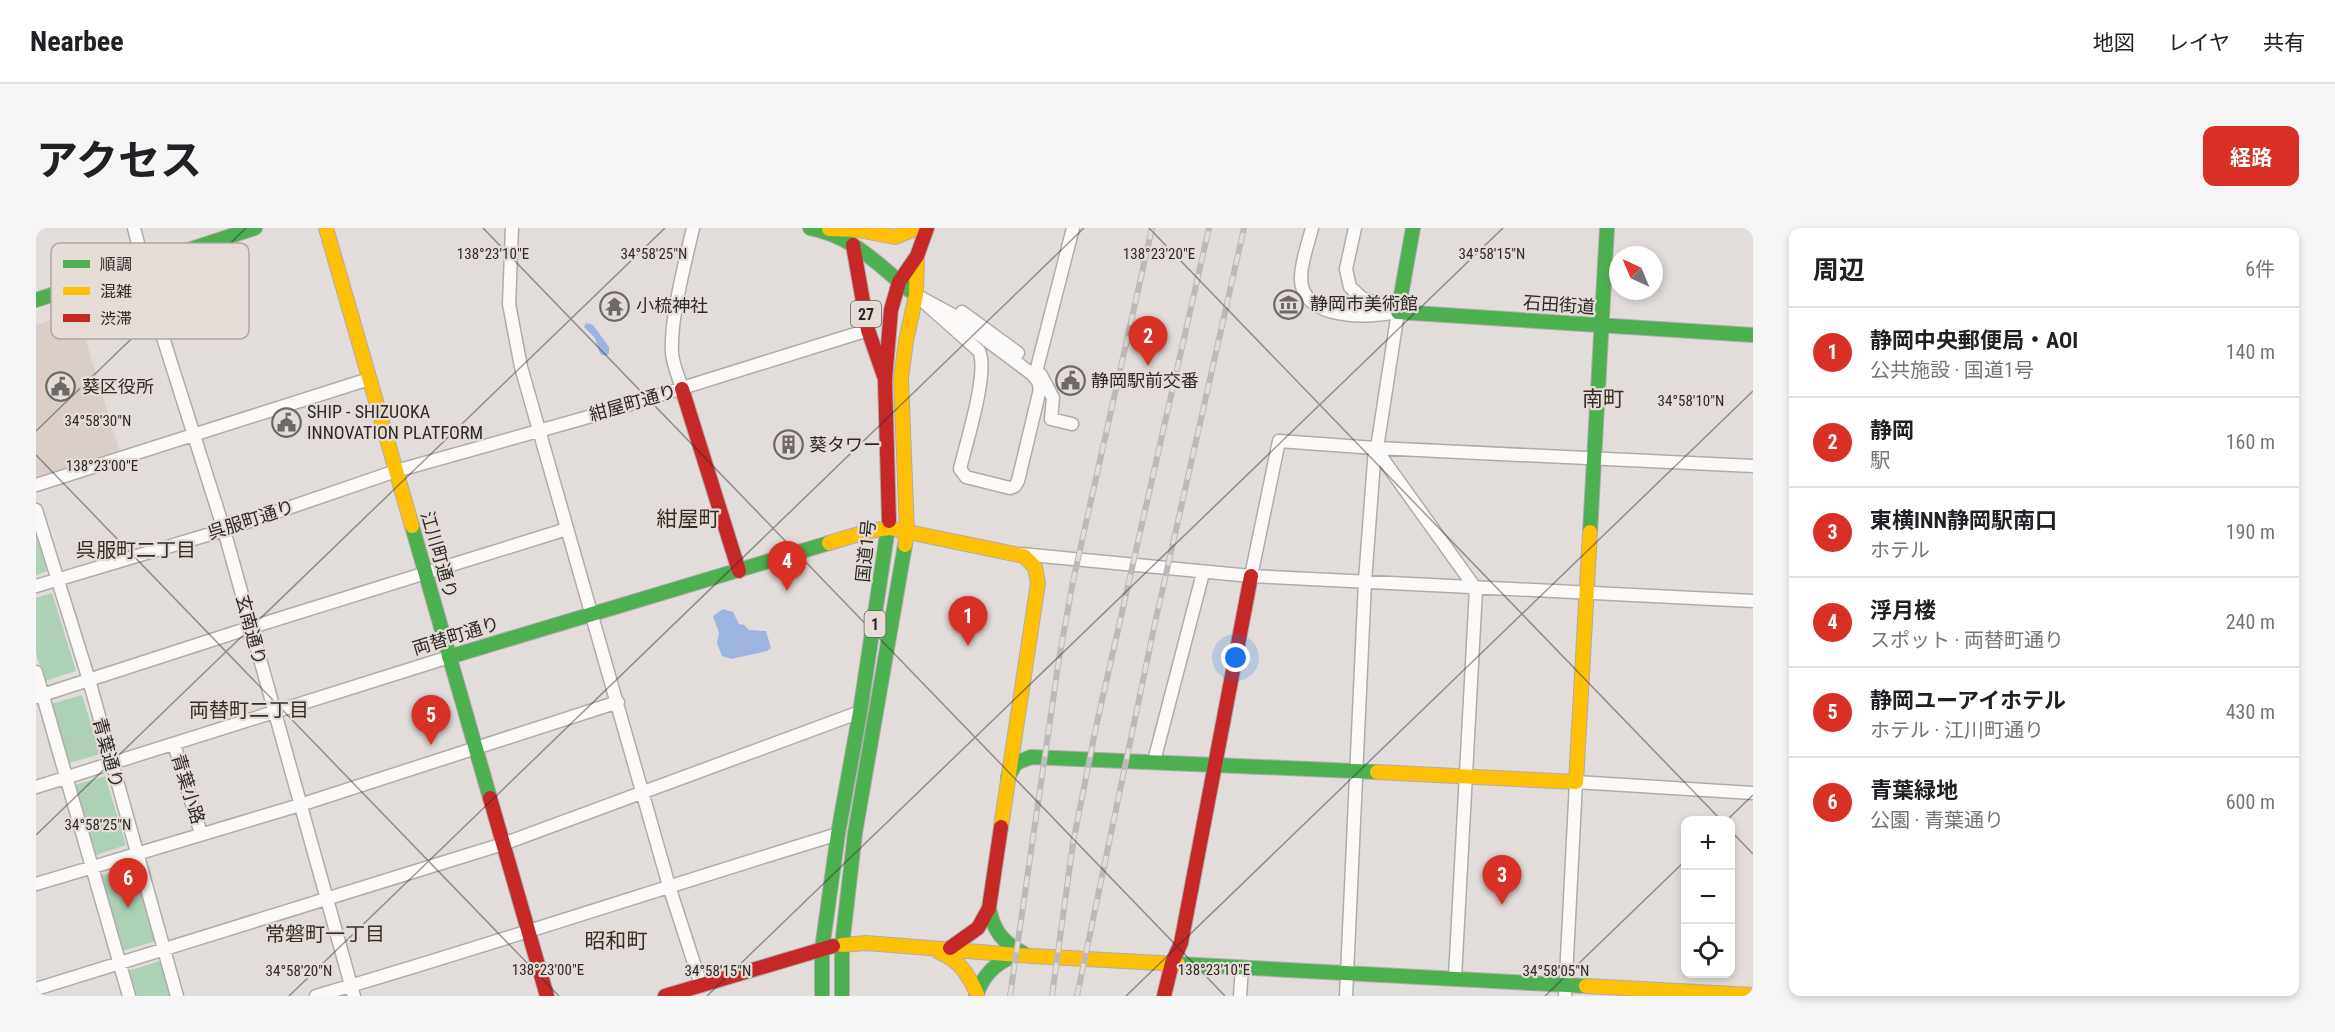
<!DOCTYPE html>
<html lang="ja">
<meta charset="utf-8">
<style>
:root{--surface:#fff;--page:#f6f6f6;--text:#202124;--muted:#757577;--line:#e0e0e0;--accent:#d93025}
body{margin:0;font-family:"Roboto Condensed","Noto Sans JP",sans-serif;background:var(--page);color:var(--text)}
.controls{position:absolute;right:18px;bottom:18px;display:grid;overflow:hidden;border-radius:12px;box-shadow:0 3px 9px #0003}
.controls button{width:54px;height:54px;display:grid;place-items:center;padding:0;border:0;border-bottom:2px solid var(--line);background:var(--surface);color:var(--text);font:30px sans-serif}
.compass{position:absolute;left:1573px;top:18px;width:54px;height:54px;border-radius:50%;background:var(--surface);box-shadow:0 3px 9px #0003;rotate:316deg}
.you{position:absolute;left:1200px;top:430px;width:21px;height:21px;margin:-15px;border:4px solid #fff;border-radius:50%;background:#1a73e8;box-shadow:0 0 0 9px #1a73e833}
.badge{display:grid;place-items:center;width:39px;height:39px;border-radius:50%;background:var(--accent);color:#fff;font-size:20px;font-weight:700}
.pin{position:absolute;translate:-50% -50px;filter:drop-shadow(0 2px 3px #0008)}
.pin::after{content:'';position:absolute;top:32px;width:21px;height:18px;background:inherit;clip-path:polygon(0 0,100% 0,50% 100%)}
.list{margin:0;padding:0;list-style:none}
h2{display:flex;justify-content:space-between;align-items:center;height:78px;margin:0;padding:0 24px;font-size:26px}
h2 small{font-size:20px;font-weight:400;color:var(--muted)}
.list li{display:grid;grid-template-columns:39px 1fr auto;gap:18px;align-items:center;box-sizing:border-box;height:90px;padding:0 24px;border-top:2px solid var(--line)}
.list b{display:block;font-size:22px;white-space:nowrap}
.list p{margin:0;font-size:20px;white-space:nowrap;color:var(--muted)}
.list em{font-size:20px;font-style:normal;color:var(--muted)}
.icon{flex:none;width:33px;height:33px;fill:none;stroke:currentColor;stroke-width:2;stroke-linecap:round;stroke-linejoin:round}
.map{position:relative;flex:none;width:1717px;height:768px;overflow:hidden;border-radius:12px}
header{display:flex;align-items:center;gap:36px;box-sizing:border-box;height:84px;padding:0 30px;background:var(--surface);border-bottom:2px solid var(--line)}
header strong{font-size:28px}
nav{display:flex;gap:33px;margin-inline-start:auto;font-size:21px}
.intro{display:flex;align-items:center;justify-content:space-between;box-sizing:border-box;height:144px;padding:0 36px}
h1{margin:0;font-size:42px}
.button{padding:15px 27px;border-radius:12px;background:var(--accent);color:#fff;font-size:21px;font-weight:700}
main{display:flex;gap:36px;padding:0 36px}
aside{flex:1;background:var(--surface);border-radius:12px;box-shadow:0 3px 9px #0003}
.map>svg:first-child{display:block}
.built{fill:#dacfc8}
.green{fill:#add0b6}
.water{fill:#9db4de}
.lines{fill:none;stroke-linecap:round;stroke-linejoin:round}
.street-casing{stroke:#b0acaa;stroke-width:15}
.fast-casing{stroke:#b0acaa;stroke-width:16}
.slow-casing{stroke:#b0acaa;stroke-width:16}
.jam-casing{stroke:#b0acaa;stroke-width:16}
.street{stroke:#fbfaf9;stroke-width:12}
.fast{stroke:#4caf50;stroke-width:14}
.slow{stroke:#ffc107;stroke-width:14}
.jam{stroke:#c62828;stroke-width:14}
.rail-casing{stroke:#bbb9b9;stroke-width:6}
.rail{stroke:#e5dcd7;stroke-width:4;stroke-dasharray:11;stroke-linecap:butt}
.ticks{fill:none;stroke:#2d2a28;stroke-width:1.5;stroke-opacity:0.45}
.labels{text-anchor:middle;stroke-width:4.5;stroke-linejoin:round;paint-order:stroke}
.shield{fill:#e5dcd7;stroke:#645f5c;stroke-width:1.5}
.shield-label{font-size:16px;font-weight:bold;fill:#2d2a28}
.poi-label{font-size:18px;fill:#2d2a28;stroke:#e5dcd7;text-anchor:start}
.street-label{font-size:18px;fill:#2d2a28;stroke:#e5dcd7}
.neighbourhood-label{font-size:20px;fill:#342d29;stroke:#e5dcd7}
.quarter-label{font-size:21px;fill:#342d29;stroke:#e5dcd7}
.key{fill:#e5dcd7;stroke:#aea7a2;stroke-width:1.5}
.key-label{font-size:16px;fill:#2d2a28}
.ticks-label{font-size:15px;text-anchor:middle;fill:#2d2a28;stroke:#e5dcd7;stroke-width:4.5;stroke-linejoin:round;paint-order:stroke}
</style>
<header>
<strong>Nearbee</strong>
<nav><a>地図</a><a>レイヤ</a><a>共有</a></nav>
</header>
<div class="intro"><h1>アクセス</h1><a class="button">経路</a></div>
<main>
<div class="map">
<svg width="1717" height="768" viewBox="0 0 1717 768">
<rect width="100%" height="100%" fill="#e2ddda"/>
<path class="built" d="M 41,83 L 84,225 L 0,251 L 0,97 Z"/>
<path class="green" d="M 0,307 L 11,343 L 0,347 Z
M 16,365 L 40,443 L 9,453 L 0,425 L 0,370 Z
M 46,467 L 64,526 L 33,535 L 15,476 Z
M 69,548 L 90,617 L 60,627 L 39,557 Z
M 98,638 L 120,713 L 86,723 L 63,648 Z
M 124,733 L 135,768 L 100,768 L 92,743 Z"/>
<path class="water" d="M 550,95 L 557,97 L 573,119 L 573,125 L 570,128 L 564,126 L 559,110 L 548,99 Z
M 687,381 L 697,384 L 703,396 L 708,397 L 713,402 L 730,403 L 735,420 L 731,423 L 695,431 L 686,428 L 681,415 L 683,405 L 677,388 Z"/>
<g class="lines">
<defs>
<path id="street" d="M 98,0 L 124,100 L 188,302 L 318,768
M 476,0 L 473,76 L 485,139 L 633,658 L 665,757
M 1276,0 C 1272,16 1265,34 1265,50 C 1265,93 1334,90 1362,84
M 1319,0 L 1310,41 L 1314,59 L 1326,70 L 1344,76 L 1362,84
M 880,67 L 917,87 L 996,146 L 1002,153 L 1004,161 L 982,253 L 979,258 L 974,260 L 930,249 L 924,241 C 930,215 953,144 943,123 Z
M 926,84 L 982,125
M 1362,84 L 1341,220 L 1339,220 L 1440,361 L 1419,749
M 124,100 L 165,87 L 145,24
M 1001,140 L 1037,0
M 1005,147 L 1017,170 L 1015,191 L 1036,196
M 646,161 C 643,150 637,137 636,125 C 634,91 649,35 657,0
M 1341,220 L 1717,238
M 0,257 L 333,151
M 0,282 L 53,452 L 141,768
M 985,326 L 1215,348 L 1717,373
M 1215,348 L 1243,213 L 1339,220 L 1329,353 L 1310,768
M 0,358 L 188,302 L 360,243 L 563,186 L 832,102
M 0,444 L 93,768
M 0,469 L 213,400 L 531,301
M 138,516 L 165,606
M 1118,533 L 1167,345
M 0,559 L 413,429
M 0,656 L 264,577 L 582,474
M 0,761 L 467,616 L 824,484
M 280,768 C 455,717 628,659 802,606
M 1204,768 L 1206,739
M 1529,768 L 1540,554 L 1717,565"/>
<path id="fast" d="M 774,0 C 815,7 842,36 873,62
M 1377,0 L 1362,84 L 1717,107
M 0,72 L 219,0
M 376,298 L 454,570
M 1554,304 L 1571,0
M 413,429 L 793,315
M 972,549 L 980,535 L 995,529 L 1341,544
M 953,680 C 957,702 967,715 987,725
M 1142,736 L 1550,758
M 786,768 L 786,721 L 802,606 L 824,484 L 853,293
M 806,768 L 806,717 L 819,605 L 869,317
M 940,768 C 947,747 959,735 980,727"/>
<path id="slow" d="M 290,0 L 376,298
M 793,1 L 822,2 L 859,9 L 881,0
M 793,315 L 833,303 L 853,300 L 988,328 L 999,339 L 1002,355 L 965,599
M 869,317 L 871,303 L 865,151 L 870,113 L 880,67 L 881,28
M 1341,544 L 1540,554 L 1554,304
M 806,717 L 830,715 L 996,728 L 1142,736
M 903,724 C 923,732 933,747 941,766
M 1550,758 L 1717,767"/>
<path id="jam" d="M 817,17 L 832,102 L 848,148
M 646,161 L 703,343
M 853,293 L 849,152 L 855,82 L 863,54 L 881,28 L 891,0
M 454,570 L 511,768
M 914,720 L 942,700 L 953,680 L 965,599
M 629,768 L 797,718
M 1128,768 L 1136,735 L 1145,715 L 1215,348"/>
</defs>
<use href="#street" class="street-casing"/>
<use href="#fast" class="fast-casing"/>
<use href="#slow" class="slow-casing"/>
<use href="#jam" class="jam-casing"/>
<use href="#street" class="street"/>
<use href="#fast" class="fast"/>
<use href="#slow" class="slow"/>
<use href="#jam" class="jam"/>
<defs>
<path id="rail" d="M 974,768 L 1023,431 L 1037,353 L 1116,0
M 1016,768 L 1037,615 L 1060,499 L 1173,0
M 1041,768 L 1119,395 L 1208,0"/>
</defs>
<use href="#rail" class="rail-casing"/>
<use href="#rail" class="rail"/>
</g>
<path class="ticks" d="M 447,0 L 1189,768M 1113,0 L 1685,592M 0,203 L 210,0M 0,227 L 523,768M 1691,592 L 1717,567M 1694,602 L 1717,626M 0,607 L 629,0M 253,768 L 1048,0M 671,768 L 1467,0M 1090,768 L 1717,163M 1509,768 L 1650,632"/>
<defs>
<symbol id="museum-ring" viewBox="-11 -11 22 22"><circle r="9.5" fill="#e5dcd7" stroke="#6c6966" stroke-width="1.5"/><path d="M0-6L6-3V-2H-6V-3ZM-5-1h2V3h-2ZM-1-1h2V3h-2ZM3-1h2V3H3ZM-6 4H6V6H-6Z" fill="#6c6966"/></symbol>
<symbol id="temple-ring" viewBox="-11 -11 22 22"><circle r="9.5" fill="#e5dcd7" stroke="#6c6966" stroke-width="1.5"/><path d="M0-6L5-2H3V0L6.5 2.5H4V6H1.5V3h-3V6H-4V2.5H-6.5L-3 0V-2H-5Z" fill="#6c6966"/></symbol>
<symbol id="civic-ring" viewBox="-11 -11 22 22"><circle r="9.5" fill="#e5dcd7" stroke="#6c6966" stroke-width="1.5"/><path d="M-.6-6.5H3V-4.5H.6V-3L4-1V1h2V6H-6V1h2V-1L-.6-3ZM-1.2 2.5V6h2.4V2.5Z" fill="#6c6966"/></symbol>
<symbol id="building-ring" viewBox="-11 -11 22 22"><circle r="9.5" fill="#e5dcd7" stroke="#6c6966" stroke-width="1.5"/><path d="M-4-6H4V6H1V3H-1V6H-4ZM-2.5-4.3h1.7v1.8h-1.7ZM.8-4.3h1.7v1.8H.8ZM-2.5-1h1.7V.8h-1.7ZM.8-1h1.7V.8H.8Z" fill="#6c6966"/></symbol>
</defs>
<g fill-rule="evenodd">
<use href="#museum-ring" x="1236" y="60" width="33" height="33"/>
<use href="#temple-ring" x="562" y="62" width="33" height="33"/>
<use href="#civic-ring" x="1018" y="136" width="33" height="33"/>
<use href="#civic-ring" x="8" y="142" width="33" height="33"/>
<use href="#civic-ring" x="234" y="178" width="33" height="33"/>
<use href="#building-ring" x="736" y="200" width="33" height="33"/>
</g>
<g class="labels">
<g class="shield">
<rect x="815" y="73" width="30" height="26" rx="4.5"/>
<rect x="828.5" y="383" width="21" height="26" rx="4.5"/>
</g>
<g class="shield-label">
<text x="830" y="92">27</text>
<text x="839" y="402">1</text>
</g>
<g class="poi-label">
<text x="1274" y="82">静岡市美術館</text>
<text x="600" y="84">小梳神社</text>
<text x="1055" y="159">静岡駅前交番</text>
<text x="46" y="165">葵区役所</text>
<text x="271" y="190">SHIP - SHIZUOKA<tspan x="271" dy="21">INNOVATION PLATFORM</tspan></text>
<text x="773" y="223">葵タワー</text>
</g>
<g class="street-label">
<text transform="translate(1523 77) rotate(4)" y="6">石田街道</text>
<text transform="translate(597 175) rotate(-16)" y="6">紺屋町通り</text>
<text transform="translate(215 292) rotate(-18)" y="6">呉服町通り</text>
<text transform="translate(830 323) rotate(-84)" y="6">国道1号</text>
<text transform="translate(403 327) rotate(74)" y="6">江川町通り</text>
<text transform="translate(215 402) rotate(75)" y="6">玄南通り</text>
<text transform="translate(420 408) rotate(-17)" y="6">両替町通り</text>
<text transform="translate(72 525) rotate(75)" y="6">青葉通り</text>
<text transform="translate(152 561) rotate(73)" y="6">青葉小路</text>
</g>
<g class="neighbourhood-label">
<text x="100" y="329">呉服町二丁目</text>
<text x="213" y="489">両替町二丁目</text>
<text x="289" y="713">常磐町一丁目</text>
</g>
<g class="quarter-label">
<text x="1567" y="178">南町</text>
<text x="652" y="298">紺屋町</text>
<text x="580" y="720">昭和町</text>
</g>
</g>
<rect x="15" y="15" width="198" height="96" rx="9" class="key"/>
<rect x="27" y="32" width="27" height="8" fill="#4caf50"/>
<rect x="27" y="59" width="27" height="8" fill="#ffc107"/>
<rect x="27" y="86" width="27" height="8" fill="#c62828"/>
<g class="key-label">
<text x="64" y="42">順調</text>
<text x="64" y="69">混雑</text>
<text x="64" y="96">渋滞</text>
</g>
<g class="ticks-label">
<text x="618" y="31">34°58'25"N</text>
<text x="1456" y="31">34°58'15"N</text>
<text x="457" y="31">138°23'10"E</text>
<text x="1123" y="31">138°23'20"E</text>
<text x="1655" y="178">34°58'10"N</text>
<text x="62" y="198">34°58'30"N</text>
<text x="66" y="243">138°23'00"E</text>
<text x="62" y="602">34°58'25"N</text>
<text x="512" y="747">138°23'00"E</text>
<text x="1178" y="747">138°23'10"E</text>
<text x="263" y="748">34°58'20"N</text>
<text x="682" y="748">34°58'15"N</text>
<text x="1520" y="748">34°58'05"N</text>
</g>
</svg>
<div class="controls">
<button>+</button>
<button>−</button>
<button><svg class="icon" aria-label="locate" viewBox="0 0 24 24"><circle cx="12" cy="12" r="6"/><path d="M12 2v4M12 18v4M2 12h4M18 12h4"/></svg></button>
</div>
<svg class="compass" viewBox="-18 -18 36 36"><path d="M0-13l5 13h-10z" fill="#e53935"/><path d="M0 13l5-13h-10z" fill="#757577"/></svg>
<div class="you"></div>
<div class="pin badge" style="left:932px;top:418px">1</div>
<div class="pin badge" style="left:1112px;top:138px">2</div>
<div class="pin badge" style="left:1466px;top:677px">3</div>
<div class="pin badge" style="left:751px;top:363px">4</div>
<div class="pin badge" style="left:395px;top:517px">5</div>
<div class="pin badge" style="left:92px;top:680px">6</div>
</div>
<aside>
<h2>周辺<small>6件</small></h2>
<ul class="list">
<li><span class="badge">1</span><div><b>静岡中央郵便局・AOI</b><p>公共施設 · 国道1号</p></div><em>140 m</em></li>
<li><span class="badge">2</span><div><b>静岡</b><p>駅</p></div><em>160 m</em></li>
<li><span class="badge">3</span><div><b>東横INN静岡駅南口</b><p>ホテル</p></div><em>190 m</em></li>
<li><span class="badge">4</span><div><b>浮月楼</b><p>スポット · 両替町通り</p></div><em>240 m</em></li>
<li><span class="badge">5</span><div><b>静岡ユーアイホテル</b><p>ホテル · 江川町通り</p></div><em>430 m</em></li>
<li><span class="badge">6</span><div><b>青葉緑地</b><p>公園 · 青葉通り</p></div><em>600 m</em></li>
</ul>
</aside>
</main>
